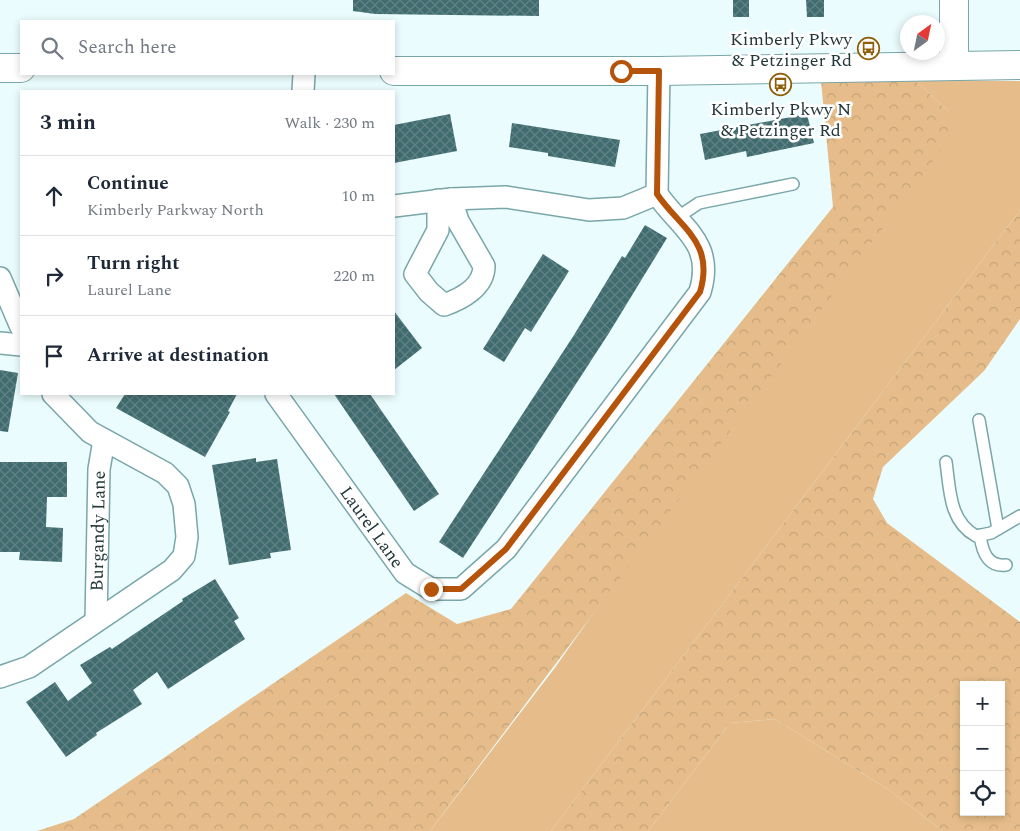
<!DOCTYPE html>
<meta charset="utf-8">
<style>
:root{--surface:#fff;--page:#f6f6f7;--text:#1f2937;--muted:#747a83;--line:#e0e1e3}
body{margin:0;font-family:Spectral,serif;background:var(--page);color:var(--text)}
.controls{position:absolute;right:15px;bottom:15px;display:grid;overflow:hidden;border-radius:0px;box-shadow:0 2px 8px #0003}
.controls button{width:45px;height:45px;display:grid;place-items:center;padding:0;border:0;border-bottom:1px solid var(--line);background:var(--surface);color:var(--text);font:25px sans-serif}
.compass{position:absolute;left:900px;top:15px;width:45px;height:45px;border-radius:50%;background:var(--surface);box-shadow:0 2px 8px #0003;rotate:33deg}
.stop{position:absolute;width:15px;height:15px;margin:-11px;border:4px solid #b45309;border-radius:50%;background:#fff}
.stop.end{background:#b45309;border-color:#fff;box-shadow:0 1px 5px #0008}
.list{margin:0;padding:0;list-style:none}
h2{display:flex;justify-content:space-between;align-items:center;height:65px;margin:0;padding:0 20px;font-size:21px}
h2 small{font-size:16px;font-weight:400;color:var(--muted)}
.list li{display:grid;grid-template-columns:32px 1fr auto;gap:15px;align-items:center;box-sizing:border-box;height:80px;padding:0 20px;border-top:1px solid var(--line)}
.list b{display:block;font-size:19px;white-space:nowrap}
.list p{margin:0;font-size:16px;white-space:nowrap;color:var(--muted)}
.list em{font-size:16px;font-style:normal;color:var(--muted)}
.icon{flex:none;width:28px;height:28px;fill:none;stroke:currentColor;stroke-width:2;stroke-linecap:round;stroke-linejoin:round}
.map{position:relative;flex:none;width:1020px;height:831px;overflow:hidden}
.search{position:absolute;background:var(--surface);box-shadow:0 2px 8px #0003;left:20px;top:20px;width:375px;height:55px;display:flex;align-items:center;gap:12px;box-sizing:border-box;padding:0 18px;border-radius:0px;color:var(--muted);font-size:19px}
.panel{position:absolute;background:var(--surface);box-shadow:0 2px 8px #0003;left:20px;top:90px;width:375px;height:305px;border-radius:0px}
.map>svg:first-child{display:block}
.grass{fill:#e6bd8a}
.forest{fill:url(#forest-crowns);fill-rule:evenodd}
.building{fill:url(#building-cross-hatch)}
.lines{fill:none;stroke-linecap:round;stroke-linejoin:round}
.lane-casing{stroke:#79a6a9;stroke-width:14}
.street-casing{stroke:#79a6a9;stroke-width:24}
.secondary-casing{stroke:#79a6a9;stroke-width:30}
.lane{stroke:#fff;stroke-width:11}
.street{stroke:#fff;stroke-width:21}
.secondary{stroke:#fff;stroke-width:28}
.route{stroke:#b45309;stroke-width:6}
.labels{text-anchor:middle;stroke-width:5;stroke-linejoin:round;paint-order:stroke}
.poi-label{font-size:18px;fill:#243738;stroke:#fff;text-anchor:end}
.street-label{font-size:18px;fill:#243738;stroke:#fff}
</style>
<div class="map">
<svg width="1020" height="831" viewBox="0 0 1020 831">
<defs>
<pattern id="forest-crowns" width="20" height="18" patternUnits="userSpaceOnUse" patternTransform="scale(1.25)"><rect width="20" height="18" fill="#e6bd8a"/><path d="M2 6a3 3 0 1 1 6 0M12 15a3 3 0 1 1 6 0" fill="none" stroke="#c5a378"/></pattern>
<pattern id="building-cross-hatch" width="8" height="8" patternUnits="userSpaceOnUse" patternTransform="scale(1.25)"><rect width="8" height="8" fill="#416c6f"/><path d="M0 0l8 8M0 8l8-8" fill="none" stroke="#608284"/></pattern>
</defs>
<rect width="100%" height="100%" fill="#eafcfd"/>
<path class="grass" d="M 915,80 L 1020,81 L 1020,210 L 551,831 L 430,831 L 554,669 L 948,111 Z
M 775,719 L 889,790 L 943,831 L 648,831 L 730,723 Z"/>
<path class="forest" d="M 915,80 L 948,111 L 955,132 L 430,831 L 37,831 L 74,819 L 406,593 L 457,624 L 511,609 L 833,207 L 821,81 Z
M 1020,210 L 1020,319 L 984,371 L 883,467 L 873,499 L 887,523 L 1020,622 L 1020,831 L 943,831 L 889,790 L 775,719 L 730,723 L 648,831 L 551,831 ZM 964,685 L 1001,685 L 1001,812 L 964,812 Z"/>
<path class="building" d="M 353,0 L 539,0 L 539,16 L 375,14 L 353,11 Z
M 733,0 L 749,0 L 749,17 L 733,17 Z
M 806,0 L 824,0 L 824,17 L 807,17 Z
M 450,114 L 457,151 L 394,163 L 394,125 Z
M 807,114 L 814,143 L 747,157 L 746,151 L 705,160 L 700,134 Z
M 512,123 L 620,140 L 615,167 L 548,156 L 548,153 L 509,147 Z
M 645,225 L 667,238 L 609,333 L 463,558 L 439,542 L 574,335 L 622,256 L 625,258 Z
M 543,254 L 569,271 L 531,332 L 525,328 L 504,362 L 483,349 Z
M 394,311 L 422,348 L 394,370 Z
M 0,370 L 18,373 L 8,432 L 0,431 Z
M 125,394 L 237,394 L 228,411 L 230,412 L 205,457 L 116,408 Z
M 334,394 L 370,394 L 439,494 L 414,511 Z
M 256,458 L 256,462 L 277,459 L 291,550 L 270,553 L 271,558 L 229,565 L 212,465 Z
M 0,462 L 67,462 L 67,497 L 47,497 L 46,527 L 63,528 L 62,562 L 19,560 L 20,552 L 0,552 Z
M 215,579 L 239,618 L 234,621 L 245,639 L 168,689 L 157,672 L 133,690 L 142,704 L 96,733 L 97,735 L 66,757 L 26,702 L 55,682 L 68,701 L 92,683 L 80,665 L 110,647 L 112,649 L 183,601 L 182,599 Z"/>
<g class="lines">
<defs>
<path id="lane" d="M 678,217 L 699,203 L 793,184
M 979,420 L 998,529
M 946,462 C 950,490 949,521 976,536 L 991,533 L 1020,516
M 980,535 C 982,551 987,567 1006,565"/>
<g id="street">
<path d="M 303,91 L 304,74"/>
<path d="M 438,200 L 438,230 L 415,274 L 429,292 L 444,305 C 461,299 484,287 484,266 L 458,221 L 451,199"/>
<path d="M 394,206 L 451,199 L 506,197 L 589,210 L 623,208 L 657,194"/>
<path d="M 0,278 L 21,327"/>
<path d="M 0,343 L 21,345"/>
<path id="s1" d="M 276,394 L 405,573 L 431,589 L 461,589 L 506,549 L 700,292 C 715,242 680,228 657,194 L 659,71"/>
<path id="s2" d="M 96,621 L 99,469 L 104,440"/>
<path d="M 0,677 L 29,667 L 172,570 L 184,556 L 187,537 L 184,504 L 178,486 L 165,473 L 90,432 L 53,394"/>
</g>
<path id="secondary" d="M 954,0 L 954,66
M 0,68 L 21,68
M 394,71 L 659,71 L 1020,65"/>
</defs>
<use href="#lane" class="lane-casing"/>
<use href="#street" class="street-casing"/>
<use href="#secondary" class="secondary-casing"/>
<use href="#lane" class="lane"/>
<use href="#street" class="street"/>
<use href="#secondary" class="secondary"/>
</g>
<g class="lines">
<path class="route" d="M 431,589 L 461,589 L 506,549 L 700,292 C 715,242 680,228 657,194 L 659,71 L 621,71"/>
</g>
<defs>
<symbol id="bus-ring" viewBox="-11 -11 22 22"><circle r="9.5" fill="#fff" stroke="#8f5e0a" stroke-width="1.5"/><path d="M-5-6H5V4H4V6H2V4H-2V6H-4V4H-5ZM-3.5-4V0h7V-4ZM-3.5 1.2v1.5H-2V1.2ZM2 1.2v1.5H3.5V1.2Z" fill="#8f5e0a"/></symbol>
</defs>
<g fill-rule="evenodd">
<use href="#bus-ring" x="856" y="36" width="25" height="25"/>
<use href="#bus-ring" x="768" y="72" width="25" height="25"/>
</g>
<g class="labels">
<g class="poi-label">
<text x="852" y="45">Kimberly Pkwy<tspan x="852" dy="21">&amp; Petzinger Rd</tspan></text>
<text x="781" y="115" text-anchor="middle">Kimberly Pkwy N<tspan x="781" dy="21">&amp; Petzinger Rd</tspan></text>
</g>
<g class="street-label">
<text dy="6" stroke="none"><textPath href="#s1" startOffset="164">Laurel Lane</textPath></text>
<text dy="6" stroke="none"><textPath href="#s2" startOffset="90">Burgandy Lane</textPath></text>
</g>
</g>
</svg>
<div class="controls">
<button>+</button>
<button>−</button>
<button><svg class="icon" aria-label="locate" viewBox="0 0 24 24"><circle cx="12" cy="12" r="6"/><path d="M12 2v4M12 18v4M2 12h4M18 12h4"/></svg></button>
</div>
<svg class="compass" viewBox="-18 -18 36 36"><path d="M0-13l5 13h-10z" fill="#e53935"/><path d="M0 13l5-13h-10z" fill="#747a83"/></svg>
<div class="stop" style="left:621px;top:71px"></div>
<div class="stop end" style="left:431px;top:589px"></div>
<div class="search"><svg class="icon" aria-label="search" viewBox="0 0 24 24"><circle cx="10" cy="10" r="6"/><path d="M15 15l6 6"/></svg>Search here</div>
<section class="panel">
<h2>3 min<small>Walk · 230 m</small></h2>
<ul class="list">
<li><svg class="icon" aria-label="ahead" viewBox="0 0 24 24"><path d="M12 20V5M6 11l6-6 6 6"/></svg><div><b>Continue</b><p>Kimberly Parkway North</p></div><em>10 m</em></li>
<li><svg class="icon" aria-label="right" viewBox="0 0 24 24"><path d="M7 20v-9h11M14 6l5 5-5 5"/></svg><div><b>Turn right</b><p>Laurel Lane</p></div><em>220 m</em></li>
<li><svg class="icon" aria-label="arrive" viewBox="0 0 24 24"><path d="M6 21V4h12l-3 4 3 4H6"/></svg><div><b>Arrive at destination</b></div></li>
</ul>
</section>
</div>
